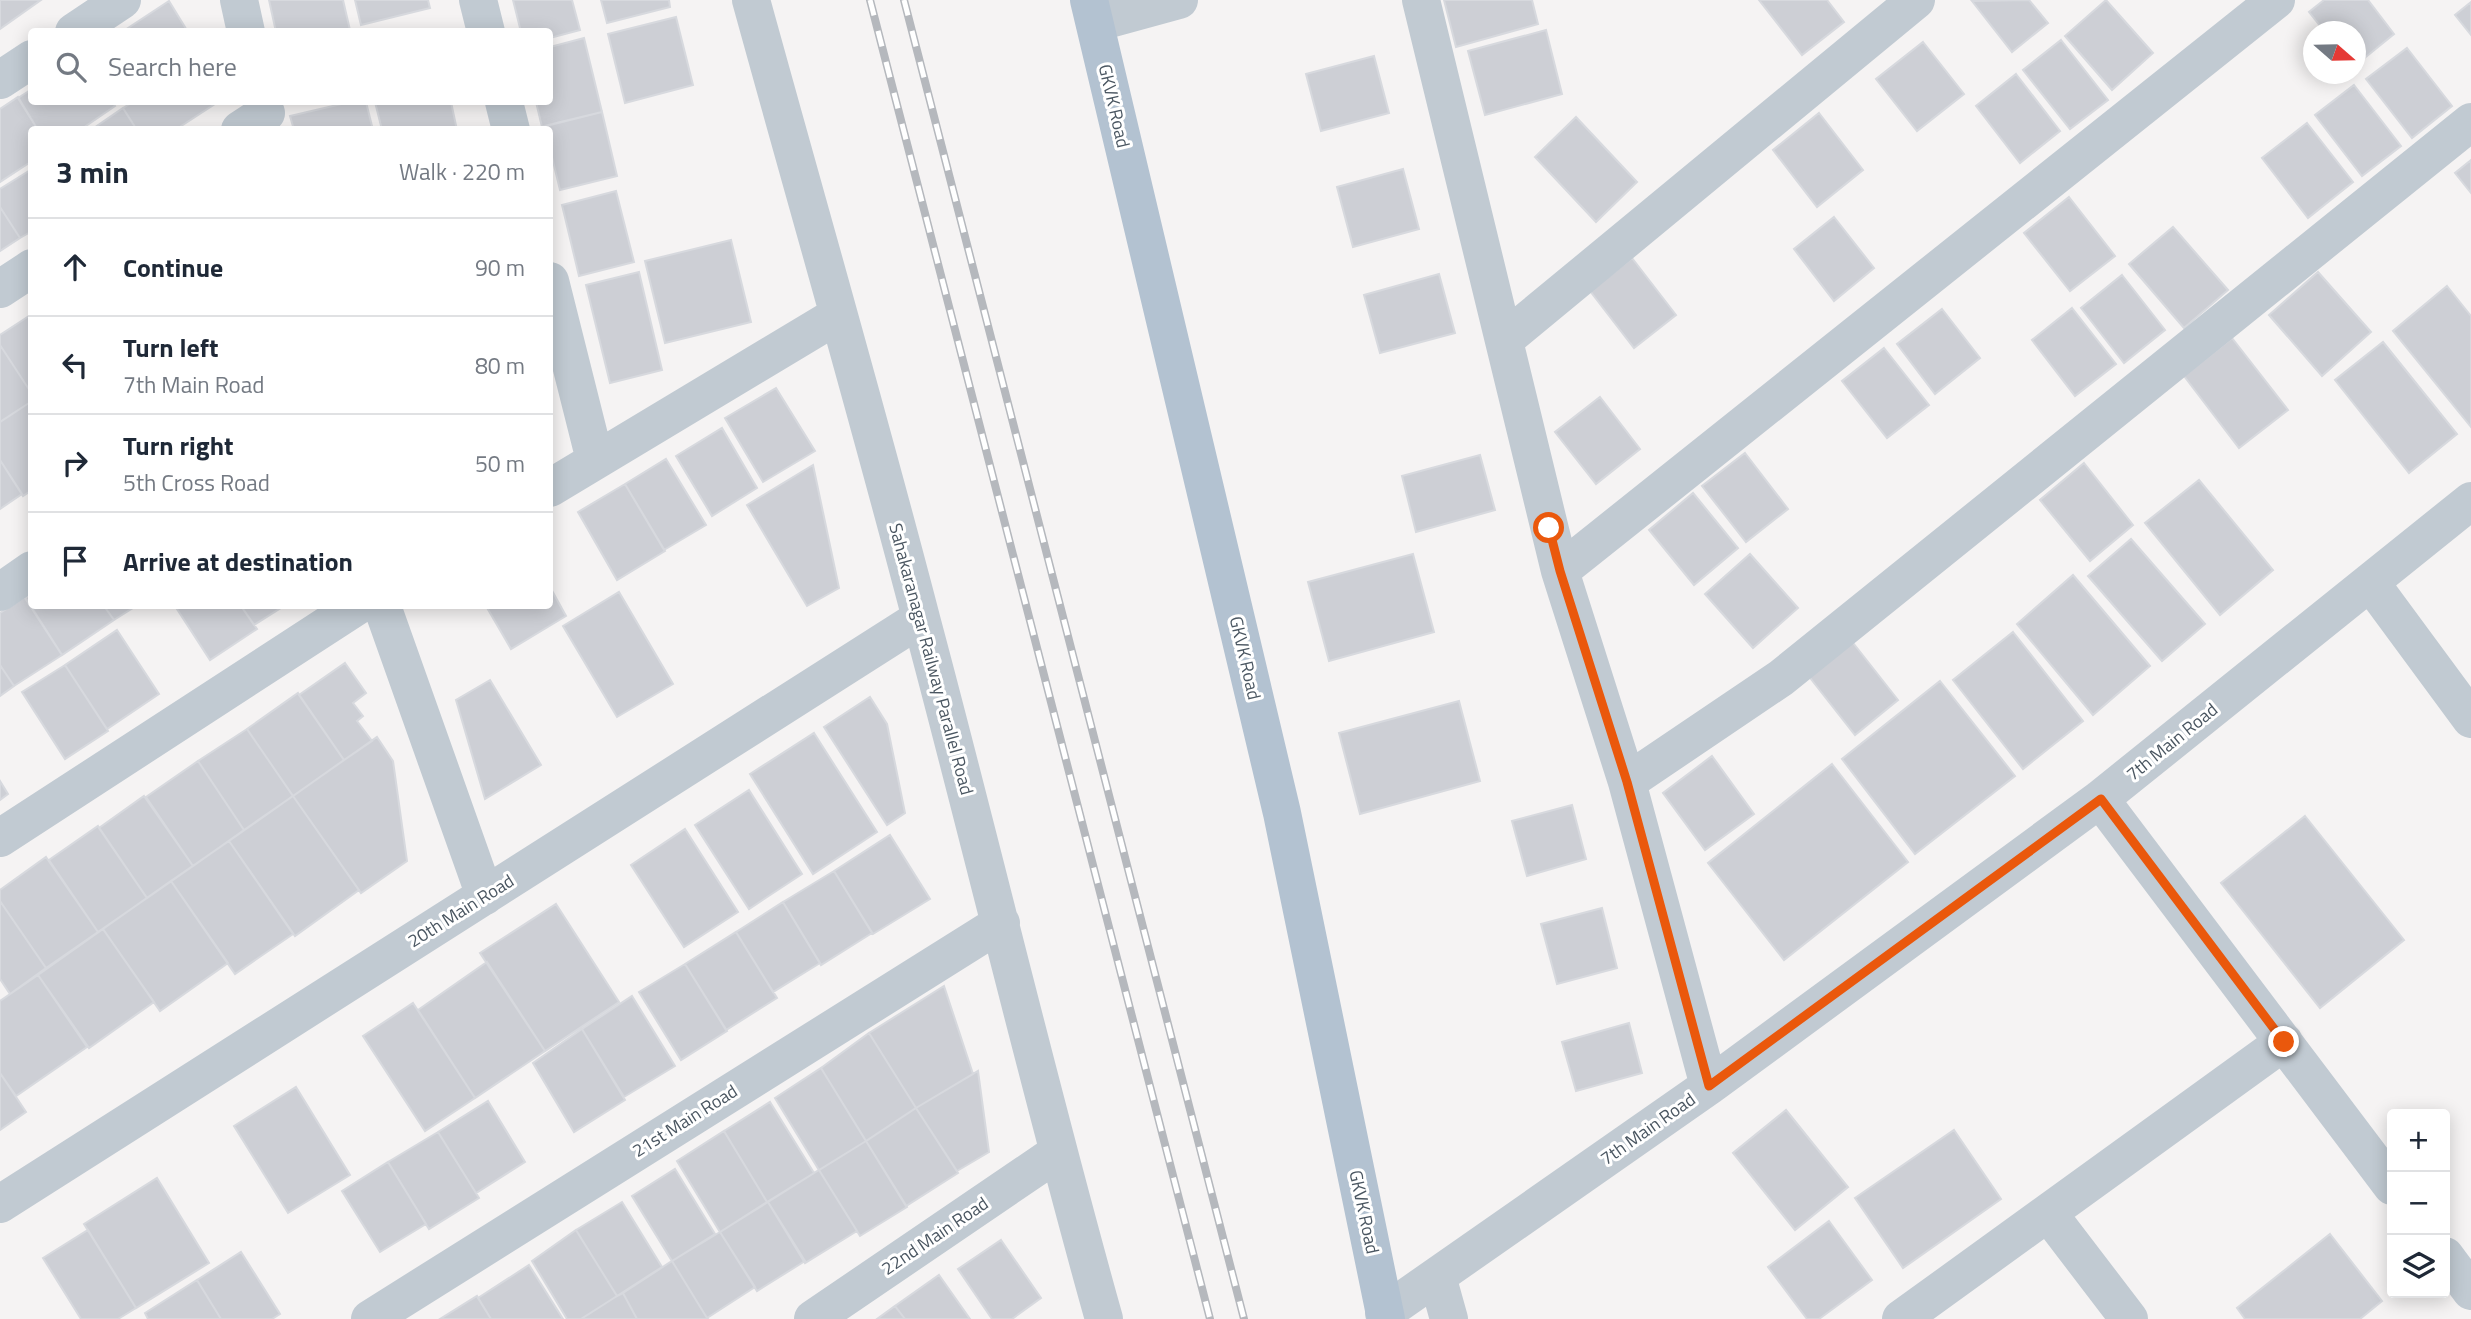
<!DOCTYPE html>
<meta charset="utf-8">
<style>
:root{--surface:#fff;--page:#f6f6f7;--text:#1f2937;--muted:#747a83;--line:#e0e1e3}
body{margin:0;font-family:"Titillium Web",sans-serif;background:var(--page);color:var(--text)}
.controls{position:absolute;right:21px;bottom:21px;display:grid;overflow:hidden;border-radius:7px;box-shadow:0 4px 18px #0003}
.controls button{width:63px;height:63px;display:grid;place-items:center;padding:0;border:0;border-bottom:2px solid var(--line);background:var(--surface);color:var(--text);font:35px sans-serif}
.compass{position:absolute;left:2303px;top:21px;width:63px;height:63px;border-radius:50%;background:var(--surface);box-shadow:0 4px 18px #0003;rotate:110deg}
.stop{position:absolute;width:21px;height:21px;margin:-16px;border:5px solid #ea580c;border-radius:50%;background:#fff}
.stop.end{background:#ea580c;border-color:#fff;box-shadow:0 2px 7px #0008}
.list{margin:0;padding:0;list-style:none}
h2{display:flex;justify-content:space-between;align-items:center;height:91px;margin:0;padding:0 28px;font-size:30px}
h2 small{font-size:23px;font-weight:400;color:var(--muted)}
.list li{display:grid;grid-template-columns:46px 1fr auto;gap:21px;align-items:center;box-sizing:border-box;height:98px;padding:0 28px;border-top:2px solid var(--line)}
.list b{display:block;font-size:26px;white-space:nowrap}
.list p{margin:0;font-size:23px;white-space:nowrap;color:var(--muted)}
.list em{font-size:23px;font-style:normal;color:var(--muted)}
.icon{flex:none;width:38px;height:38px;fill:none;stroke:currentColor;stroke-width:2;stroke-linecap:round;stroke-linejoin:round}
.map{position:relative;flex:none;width:2471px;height:1319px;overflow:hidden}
.search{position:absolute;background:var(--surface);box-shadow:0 4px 18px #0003;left:28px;top:28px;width:525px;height:77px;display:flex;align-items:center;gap:18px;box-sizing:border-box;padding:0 24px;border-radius:7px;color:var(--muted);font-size:26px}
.panel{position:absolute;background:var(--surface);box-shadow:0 4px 18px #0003;left:28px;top:126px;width:525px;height:483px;border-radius:7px}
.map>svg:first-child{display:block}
.building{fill:#cdcfd5;stroke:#d7d9de;stroke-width:2}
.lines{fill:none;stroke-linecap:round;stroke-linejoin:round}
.minor{stroke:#c1cad2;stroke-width:38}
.major{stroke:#b3c2d1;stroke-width:38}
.rail-casing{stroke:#b5b8bd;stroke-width:8}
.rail{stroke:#fff;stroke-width:5;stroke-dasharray:16;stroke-linecap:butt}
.route{stroke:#ea580c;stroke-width:9}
.labels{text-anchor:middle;stroke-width:6;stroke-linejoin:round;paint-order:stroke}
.street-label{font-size:18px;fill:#4a5661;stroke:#fff}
</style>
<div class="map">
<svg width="2471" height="1319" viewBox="0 0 2471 1319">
<rect width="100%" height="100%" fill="#f5f3f3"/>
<path class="building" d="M 0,0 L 41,0 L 0,29 Z
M 269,0 L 343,0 L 350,30 L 276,32 Z
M 355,0 L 428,0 L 430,8 L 361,25 Z
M 513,0 L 572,0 L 580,30 L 550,38 L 550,32 L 521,32 Z
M 601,0 L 669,0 L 670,7 L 607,23 Z
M 1444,0 L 1532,0 L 1538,24 L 1456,47 Z
M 1759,0 L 1827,0 L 1844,22 L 1802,55 Z
M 2029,0 L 2048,23 L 2012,52 L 1972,1 Z
M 2106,0 L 2153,53 L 2112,90 L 2065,36 Z
M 2324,0 L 2368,0 L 2394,34 L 2356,65 L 2356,32 L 2325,32 L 2309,12 Z
M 169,1 L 188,32 L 122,32 Z
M 2471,2 L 2471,35 L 2455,15 Z
M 676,17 L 693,85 L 625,103 L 608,34 Z
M 1546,30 L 1562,94 L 1485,115 L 1468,51 Z
M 584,38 L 602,112 L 542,127 L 536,102 L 550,102 L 550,47 Z
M 2061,40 L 2108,100 L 2070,129 L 2023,70 Z
M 1923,42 L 1964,94 L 1917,131 L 1876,79 Z
M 2407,48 L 2452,106 L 2412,138 L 2366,79 Z
M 1374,56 L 1389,113 L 1321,131 L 1306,74 Z
M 2016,74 L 2060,131 L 2020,163 L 1976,106 Z
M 2354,85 L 2401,146 L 2362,176 L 2315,115 Z
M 32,89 L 32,102 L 112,102 L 115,106 L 80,130 L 38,130 L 18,98 Z
M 18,97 L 38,130 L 32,130 L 32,161 L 0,182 L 0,109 Z
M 133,102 L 218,102 L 175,130 L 137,130 L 123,108 Z
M 350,102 L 366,102 L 373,130 L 294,130 L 290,116 Z
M 375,102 L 451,102 L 457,130 L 382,130 Z
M 123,108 L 137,130 L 91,130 Z
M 602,112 L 617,176 L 560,190 L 550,149 L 550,130 L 545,130 L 544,126 Z
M 1819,113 L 1863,170 L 1817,207 L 1773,150 Z
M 1576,117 L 1637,182 L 1596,222 L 1535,157 Z
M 2307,123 L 2353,182 L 2308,218 L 2262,158 Z
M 2471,160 L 2471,193 L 2455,173 Z
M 32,169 L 32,231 L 20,238 L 0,207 L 0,189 Z
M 1403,169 L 1419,229 L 1353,247 L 1337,187 Z
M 616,191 L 634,262 L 579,276 L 562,205 Z
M 2069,197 L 2115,256 L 2070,291 L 2024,233 Z
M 0,207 L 20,238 L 0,251 Z
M 1834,217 L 1874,268 L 1834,301 L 1794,249 Z
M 2173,227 L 2228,290 L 2184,328 L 2129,264 Z
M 731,240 L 751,322 L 665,343 L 645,261 Z
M 1632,258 L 1676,315 L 1634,348 L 1590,291 Z
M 639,272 L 662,370 L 610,383 L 586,285 Z
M 2318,272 L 2371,332 L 2322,376 L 2269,315 Z
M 1439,274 L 1455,333 L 1380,353 L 1364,295 Z
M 2122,275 L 2165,330 L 2124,363 L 2081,308 Z
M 2447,286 L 2471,316 L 2471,427 L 2393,331 Z
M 2072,308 L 2116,364 L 2075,396 L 2032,340 Z
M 1942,309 L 1980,358 L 1935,394 L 1897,344 Z
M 32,314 L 32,394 L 0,345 L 0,335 Z
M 2232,338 L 2288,410 L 2239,448 L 2184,376 Z
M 2383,342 L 2457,434 L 2409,473 L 2335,380 Z
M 0,345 L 32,394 L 32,401 L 0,422 Z
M 1884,348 L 1929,405 L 1887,438 L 1842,381 Z
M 776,388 L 815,451 L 763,482 L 725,418 Z
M 1600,397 L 1640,449 L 1596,484 L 1555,432 Z
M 32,401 L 32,490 L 23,496 L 0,460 L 0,422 Z
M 722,428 L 757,488 L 712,516 L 676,456 Z
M 1745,453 L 1788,509 L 1746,542 L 1702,486 Z
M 1480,455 L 1495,510 L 1416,532 L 1402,476 Z
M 666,459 L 706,525 L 664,550 L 625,484 Z
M 0,460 L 22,494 L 0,509 Z
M 2084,463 L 2133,525 L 2090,561 L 2040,500 Z
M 813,465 L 839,588 L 807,606 L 747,505 Z
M 2199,480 L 2273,570 L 2220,615 L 2145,523 Z
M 625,484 L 665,551 L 617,580 L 578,512 Z
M 1693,493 L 1738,548 L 1694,585 L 1649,530 Z
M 2131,539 L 2205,624 L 2162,661 L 2088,576 Z
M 1413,554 L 1434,632 L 1329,661 L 1308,582 Z
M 1750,554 L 1798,608 L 1753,648 L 1705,594 Z
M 2073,575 L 2150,666 L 2093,715 L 2017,624 Z
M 550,587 L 566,616 L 511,649 L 486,606 L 550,606 Z
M 619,592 L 673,684 L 617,717 L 563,626 Z
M 32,594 L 32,606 L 104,606 L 114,620 L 62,655 L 25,598 Z
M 25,597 L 62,655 L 14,686 L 0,665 L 0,613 Z
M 104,606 L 136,606 L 114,620 Z
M 175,606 L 241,606 L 257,629 L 210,660 Z
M 241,606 L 284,606 L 254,625 Z
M 117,630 L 159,694 L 107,729 L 65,665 Z
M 2013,632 L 2083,721 L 2023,769 L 1953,680 Z
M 1850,639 L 1898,700 L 1855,735 L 1807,674 Z
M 345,663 L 366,693 L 353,703 L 363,716 L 357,721 L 372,741 L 344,760 L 299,695 Z
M 0,665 L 14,686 L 0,696 Z
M 65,665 L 108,731 L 65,759 L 22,692 Z
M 490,680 L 541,765 L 485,799 L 456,700 Z
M 1940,681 L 2015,776 L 1915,854 L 1842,759 Z
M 298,693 L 344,760 L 293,796 L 247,729 Z
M 870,697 L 887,724 L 905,813 L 887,825 L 824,727 Z
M 1459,701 L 1480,781 L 1360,814 L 1339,733 Z
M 247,729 L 293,796 L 244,830 L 198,761 Z
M 814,733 L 877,832 L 813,874 L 750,774 Z
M 377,737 L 393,761 L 407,861 L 361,893 L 293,796 Z
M 1712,756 L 1754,814 L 1705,850 L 1663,793 Z
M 198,761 L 244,830 L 193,866 L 146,797 Z
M 1832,764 L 1908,862 L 1784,960 L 1708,863 Z
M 0,781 L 8,794 L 0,800 Z
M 749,790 L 802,874 L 749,909 L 695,825 Z
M 144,796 L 193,866 L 147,898 L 99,828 Z
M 293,796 L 359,890 L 295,936 L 229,841 Z
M 1572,805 L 1586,859 L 1527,876 L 1512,821 Z
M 2305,816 L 2404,940 L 2320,1008 L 2221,883 Z
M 98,826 L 147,898 L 98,932 L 49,860 Z
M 685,829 L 738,912 L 684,947 L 631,865 Z
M 890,835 L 930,899 L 873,934 L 834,871 Z
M 229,841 L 293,934 L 235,974 L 171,881 Z
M 46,857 L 98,932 L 46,968 L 0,901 L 0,890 Z
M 834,871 L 872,933 L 821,965 L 783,902 Z
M 171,881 L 228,963 L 160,1011 L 103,929 Z
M 0,901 L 46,968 L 10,994 L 0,979 Z
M 783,902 L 820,963 L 773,992 L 736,932 Z
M 556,904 L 619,1002 L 545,1051 L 480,953 Z
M 1602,908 L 1617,968 L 1557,984 L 1541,924 Z
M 103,929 L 154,1002 L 89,1048 L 38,975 Z
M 736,932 L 777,998 L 726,1030 L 685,964 Z
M 487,962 L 545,1051 L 475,1098 L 418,1010 Z
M 685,964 L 727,1031 L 681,1060 L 639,992 Z
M 38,975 L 87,1047 L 16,1096 L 0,1073 L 0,1001 Z
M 944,986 L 973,1074 L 916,1108 L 869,1033 Z
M 632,996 L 675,1066 L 624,1097 L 582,1029 Z
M 413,1003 L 475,1098 L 425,1131 L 363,1036 Z
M 1629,1023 L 1642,1073 L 1576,1091 L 1562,1042 Z
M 582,1029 L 625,1100 L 574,1132 L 533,1063 Z
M 869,1033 L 916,1108 L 866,1141 L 821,1068 Z
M 821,1068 L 866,1141 L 819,1170 L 775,1098 Z
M 978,1071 L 989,1152 L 957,1171 L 916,1108 Z
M 0,1073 L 26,1112 L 0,1130 Z
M 296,1087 L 350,1175 L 288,1213 L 234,1126 Z
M 488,1101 L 525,1162 L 476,1193 L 438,1132 Z
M 770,1102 L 814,1173 L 767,1202 L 724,1131 Z
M 916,1108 L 958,1173 L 906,1206 L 866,1141 Z
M 1786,1110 L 1848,1187 L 1795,1230 L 1733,1153 Z
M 1954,1130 L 2001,1199 L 1903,1268 L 1855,1198 Z
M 724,1131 L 767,1202 L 720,1232 L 677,1161 Z
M 438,1132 L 479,1198 L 429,1229 L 388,1162 Z
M 866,1141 L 907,1207 L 860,1236 L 819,1170 Z
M 388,1162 L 426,1224 L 380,1252 L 342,1191 Z
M 675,1169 L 715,1234 L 672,1261 L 632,1196 Z
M 819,1170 L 857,1231 L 805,1263 L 768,1202 Z
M 157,1178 L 209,1263 L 136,1308 L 84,1224 Z
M 622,1202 L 662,1267 L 617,1296 L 576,1230 Z
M 768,1202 L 805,1261 L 757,1291 L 720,1232 Z
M 1829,1221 L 1872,1280 L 1819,1319 L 1807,1319 L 1768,1267 Z
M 88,1230 L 136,1308 L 118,1319 L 81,1319 L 43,1258 Z
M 576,1230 L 617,1296 L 581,1319 L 567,1319 L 532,1261 Z
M 720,1232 L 755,1287 L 707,1318 L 672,1261 Z
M 2330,1234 L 2382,1301 L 2360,1319 L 2245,1319 L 2237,1308 Z
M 1001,1240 L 1041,1298 L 1012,1319 L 992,1319 L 958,1269 Z
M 241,1252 L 280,1314 L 272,1319 L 221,1319 L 197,1280 Z
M 672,1261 L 707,1318 L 708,1319 L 637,1319 L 623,1293 Z
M 529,1265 L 563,1319 L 491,1319 L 478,1298 Z
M 939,1275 L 970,1319 L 905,1319 L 895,1306 Z
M 197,1280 L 221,1319 L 148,1319 L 145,1313 Z
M 623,1293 L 637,1319 L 581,1319 L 617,1296 Z
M 477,1296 L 491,1319 L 440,1319 Z
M 895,1306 L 905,1319 L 877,1319 Z"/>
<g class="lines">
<path class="minor" d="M 239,0 L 246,32
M 478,0 L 486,32
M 751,0 C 808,207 868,414 922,622 C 984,854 1039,1088 1104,1319
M 1421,0 L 1560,571 L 2276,0
M 1095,23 L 1179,0
M 74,32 L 122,0
M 0,80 L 32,59
M 504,102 L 511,130
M 240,130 L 266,113
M 550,281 L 595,460
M 0,289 L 32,268
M 1504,340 L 1916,0
M 550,488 L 838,315
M 1560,571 L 1627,782 L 1709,1086
M 2370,582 L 2471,719
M 0,592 L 32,570
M 382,606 L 485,896
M 1627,782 L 1781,678 L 2471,122
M 2100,799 L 2392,1186
M 0,838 L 357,606
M 0,1204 L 921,618
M 2048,1213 L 2129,1319
M 2445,1256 L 2471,1291
M 1437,1276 L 1449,1319
M 1384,1313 L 1709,1086 L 2100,799 L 2471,501
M 370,1319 L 1001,923
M 813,1319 L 1057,1153
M 1901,1319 L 2284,1042"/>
<path class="major" d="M 1089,0 L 1282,813 L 1386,1319"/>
<defs>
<path id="rail" d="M 870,0 L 1210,1319
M 904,0 L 1244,1319"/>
</defs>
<use href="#rail" class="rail-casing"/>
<use href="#rail" class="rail"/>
</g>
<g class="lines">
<path class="route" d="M 1549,528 L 1560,571 L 1627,782 L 1709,1086 L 2101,799 L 2284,1042"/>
</g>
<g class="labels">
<g class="street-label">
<text transform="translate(1114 106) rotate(77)" y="6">GKVK Road</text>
<text transform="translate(1245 658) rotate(77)" y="6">GKVK Road</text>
<text transform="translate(931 659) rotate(75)" y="6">Sahakaranagar Railway Parallel Road</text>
<text transform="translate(2172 742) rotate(-39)" y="6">7th Main Road</text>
<text transform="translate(461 911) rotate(-32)" y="6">20th Main Road</text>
<text transform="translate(685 1121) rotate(-32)" y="6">21st Main Road</text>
<text transform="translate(1648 1129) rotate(-35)" y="6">7th Main Road</text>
<text transform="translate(1364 1212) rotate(78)" y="6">GKVK Road</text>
<text transform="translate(935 1236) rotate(-34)" y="6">22nd Main Road</text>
</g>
</g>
</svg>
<div class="controls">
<button>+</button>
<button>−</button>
<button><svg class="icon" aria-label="layers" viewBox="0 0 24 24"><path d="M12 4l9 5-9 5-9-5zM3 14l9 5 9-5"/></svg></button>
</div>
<svg class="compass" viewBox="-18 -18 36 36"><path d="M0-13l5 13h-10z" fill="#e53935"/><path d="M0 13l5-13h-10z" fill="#747a83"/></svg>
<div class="stop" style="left:1549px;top:528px"></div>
<div class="stop end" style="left:2284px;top:1042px"></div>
<div class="search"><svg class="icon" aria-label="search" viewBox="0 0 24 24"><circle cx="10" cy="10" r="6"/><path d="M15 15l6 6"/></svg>Search here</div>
<section class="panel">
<h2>3 min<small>Walk · 220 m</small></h2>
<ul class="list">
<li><svg class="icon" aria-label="ahead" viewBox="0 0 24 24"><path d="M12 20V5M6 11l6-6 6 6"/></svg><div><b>Continue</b></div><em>90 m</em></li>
<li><svg class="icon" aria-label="left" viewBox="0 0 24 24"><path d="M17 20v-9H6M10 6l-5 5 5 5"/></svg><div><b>Turn left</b><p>7th Main Road</p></div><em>80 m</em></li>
<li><svg class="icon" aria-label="right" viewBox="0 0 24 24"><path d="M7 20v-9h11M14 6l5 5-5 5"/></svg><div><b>Turn right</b><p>5th Cross Road</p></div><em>50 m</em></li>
<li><svg class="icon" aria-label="arrive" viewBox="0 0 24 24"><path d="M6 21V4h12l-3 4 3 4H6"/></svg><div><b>Arrive at destination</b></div></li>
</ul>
</section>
</div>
